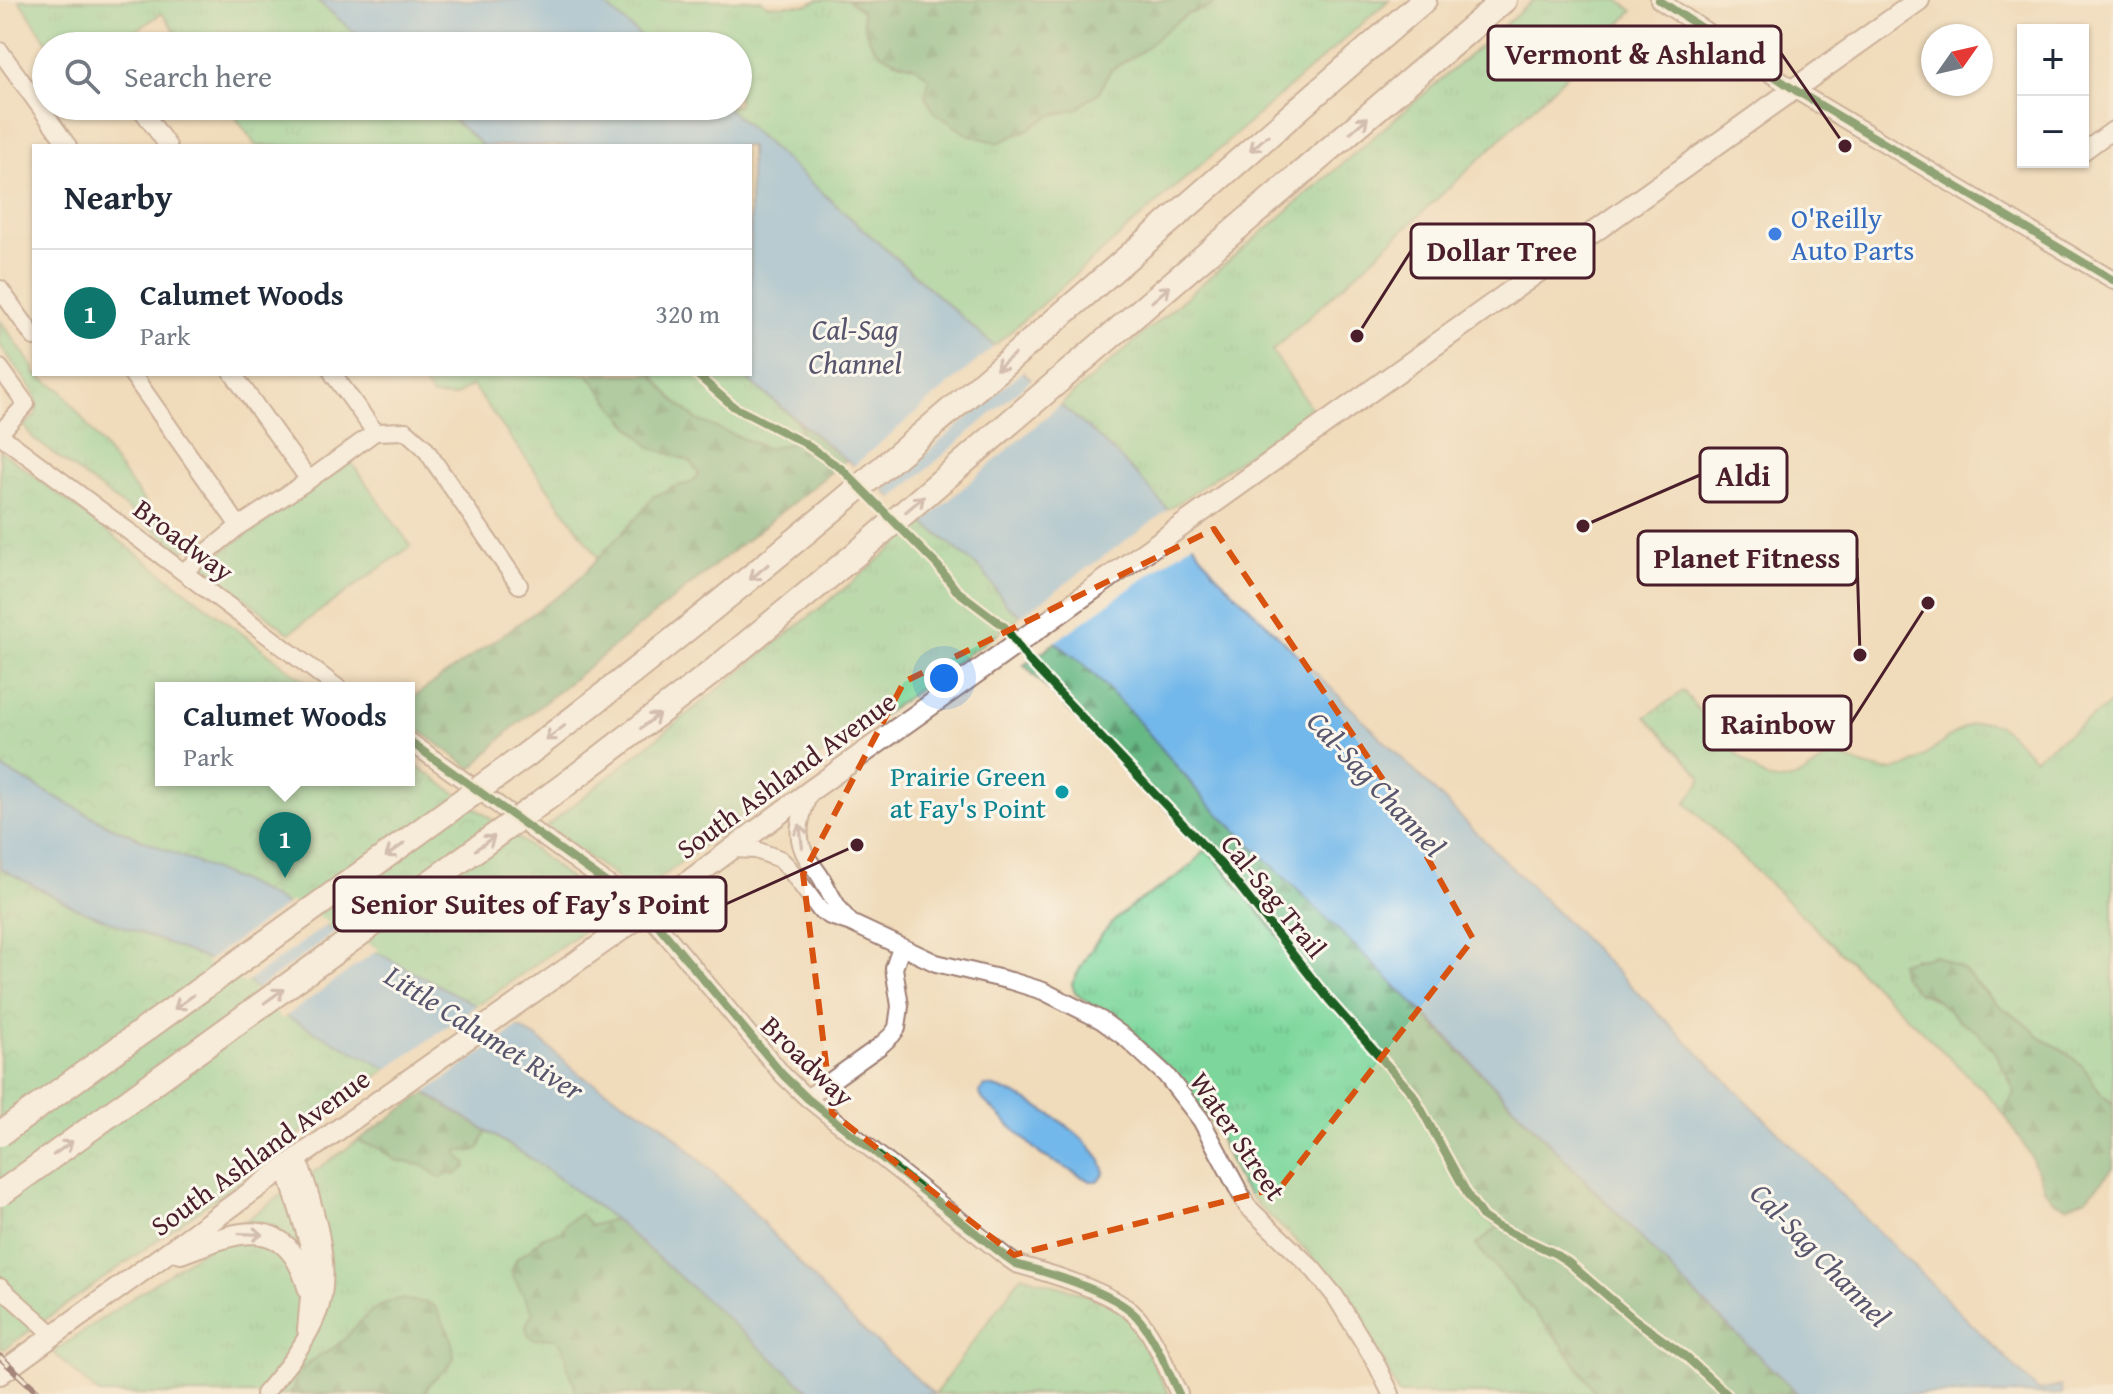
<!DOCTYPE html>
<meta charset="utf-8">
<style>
:root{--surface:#fff;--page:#f6f6f7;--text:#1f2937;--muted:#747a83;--line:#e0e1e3;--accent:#0f766e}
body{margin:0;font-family:"Gentium Book Plus",serif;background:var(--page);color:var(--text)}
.controls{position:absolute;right:24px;top:24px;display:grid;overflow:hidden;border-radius:0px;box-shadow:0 2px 6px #0004}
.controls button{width:72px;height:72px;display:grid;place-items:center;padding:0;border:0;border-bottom:2px solid var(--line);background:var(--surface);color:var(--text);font:40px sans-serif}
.compass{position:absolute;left:1921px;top:24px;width:72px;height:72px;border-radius:50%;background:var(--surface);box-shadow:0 2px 6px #0004;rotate:56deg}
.you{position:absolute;left:944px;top:678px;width:28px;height:28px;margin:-20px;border:6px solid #fff;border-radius:50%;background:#1a73e8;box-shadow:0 0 0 12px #1a73e833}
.badge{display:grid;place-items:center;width:52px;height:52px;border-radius:50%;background:var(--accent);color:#fff;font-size:26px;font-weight:700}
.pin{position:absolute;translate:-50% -66px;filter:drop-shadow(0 2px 4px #0008)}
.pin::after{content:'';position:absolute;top:42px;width:28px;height:24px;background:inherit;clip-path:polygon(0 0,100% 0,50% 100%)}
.popup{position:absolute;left:155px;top:682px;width:260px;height:104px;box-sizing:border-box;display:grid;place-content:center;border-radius:0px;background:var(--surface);filter:drop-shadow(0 2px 6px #0005);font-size:26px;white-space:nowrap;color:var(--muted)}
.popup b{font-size:30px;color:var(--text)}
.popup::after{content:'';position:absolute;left:50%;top:100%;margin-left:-16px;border:16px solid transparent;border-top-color:var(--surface)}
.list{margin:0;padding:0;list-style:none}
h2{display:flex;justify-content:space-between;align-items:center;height:104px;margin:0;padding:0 32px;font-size:34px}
h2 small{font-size:26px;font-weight:400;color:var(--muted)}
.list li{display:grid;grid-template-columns:52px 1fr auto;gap:24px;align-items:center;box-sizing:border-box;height:128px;padding:0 32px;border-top:2px solid var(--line)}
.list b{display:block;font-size:30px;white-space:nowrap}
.list p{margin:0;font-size:26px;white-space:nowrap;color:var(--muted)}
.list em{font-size:26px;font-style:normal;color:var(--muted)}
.icon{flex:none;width:44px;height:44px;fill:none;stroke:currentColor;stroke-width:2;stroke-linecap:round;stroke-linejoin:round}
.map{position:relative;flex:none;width:2113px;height:1394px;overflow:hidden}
.search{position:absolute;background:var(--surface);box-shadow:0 2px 6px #0004;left:32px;top:32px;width:720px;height:88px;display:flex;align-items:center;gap:20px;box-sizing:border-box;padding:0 28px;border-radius:44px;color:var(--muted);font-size:30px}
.panel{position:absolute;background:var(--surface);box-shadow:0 2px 6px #0004;left:32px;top:144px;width:720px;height:232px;border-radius:0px}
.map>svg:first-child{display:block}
.grass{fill:url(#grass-tufts);stroke:#647b64;stroke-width:2}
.forest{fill:url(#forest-firs);stroke:#586c58;stroke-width:2}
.park{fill:url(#park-crowns);stroke:#647b64;stroke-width:2}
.water{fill:#73b8ea;stroke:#5e6c8a;stroke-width:2}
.pier{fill:#f0dbba}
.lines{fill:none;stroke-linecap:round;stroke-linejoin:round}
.minor-casing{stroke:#9d7d72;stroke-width:20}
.major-casing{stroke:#9d7d72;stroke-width:24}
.highway-casing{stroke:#9d7d72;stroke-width:28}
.minor{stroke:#fff;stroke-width:16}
.major{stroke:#fff;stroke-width:20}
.highway{stroke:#fff;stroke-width:24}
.rail-casing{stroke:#4a1f2b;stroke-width:7}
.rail{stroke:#fbf7ec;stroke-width:4;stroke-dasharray:12;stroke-linecap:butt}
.highway-bridge-casing{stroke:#9d7d72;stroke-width:28;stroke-linecap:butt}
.highway-bridge{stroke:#fff;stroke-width:24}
.cycleway-casing{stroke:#fbf7ec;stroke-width:13}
.cycleway{stroke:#1b5e20;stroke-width:8}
.oneway{stroke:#ae9aa0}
.marked{fill:none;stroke:#d8530f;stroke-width:6;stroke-dasharray:16 10;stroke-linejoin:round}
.shop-dot{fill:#3f7fe0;stroke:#fbf7ec;stroke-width:3}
.culture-dot{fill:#0f9aa8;stroke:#fbf7ec;stroke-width:3}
.labels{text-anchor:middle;stroke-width:6;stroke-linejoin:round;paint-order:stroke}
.shop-label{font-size:28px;fill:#366cbe;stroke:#fbf7ec;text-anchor:start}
.street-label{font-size:28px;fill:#4a1f2b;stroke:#fbf7ec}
.culture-label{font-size:28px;fill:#0d838f;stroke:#fbf7ec;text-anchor:end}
.water-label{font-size:30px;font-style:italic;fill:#58556e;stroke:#fbf7ec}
.leader{fill:none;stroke:#4a1f2b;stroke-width:3}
.callout-dot{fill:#4a1f2b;stroke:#fbf7ec;stroke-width:3}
.callout{fill:#fbf7ec;stroke:#4a1f2b;stroke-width:3}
.callout-label{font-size:30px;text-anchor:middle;font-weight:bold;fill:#4a1f2b}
</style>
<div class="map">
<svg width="2113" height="1394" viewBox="0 0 2113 1394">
<defs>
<pattern id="grass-tufts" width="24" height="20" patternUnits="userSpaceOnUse" patternTransform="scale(2)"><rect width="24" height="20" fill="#7dd79c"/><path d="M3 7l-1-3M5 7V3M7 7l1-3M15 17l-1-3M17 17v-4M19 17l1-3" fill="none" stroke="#6eb887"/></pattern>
<pattern id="forest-firs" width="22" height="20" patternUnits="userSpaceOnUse" patternTransform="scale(2)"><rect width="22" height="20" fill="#66b884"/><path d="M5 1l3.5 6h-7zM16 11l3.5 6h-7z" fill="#56956c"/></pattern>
<pattern id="park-crowns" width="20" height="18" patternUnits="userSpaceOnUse" patternTransform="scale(2)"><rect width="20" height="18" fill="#7dd79c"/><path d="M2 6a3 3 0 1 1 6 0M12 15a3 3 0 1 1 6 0" fill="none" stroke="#6eb887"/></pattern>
</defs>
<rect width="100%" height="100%" fill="#fbf7ec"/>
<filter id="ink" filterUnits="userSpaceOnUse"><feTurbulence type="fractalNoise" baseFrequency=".0125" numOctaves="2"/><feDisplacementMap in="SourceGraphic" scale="16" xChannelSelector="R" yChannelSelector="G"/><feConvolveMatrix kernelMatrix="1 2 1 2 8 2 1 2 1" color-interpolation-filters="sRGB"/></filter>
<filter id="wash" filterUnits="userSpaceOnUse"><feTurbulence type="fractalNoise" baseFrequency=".006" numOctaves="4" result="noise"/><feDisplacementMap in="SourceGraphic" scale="32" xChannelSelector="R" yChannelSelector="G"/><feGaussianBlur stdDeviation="1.8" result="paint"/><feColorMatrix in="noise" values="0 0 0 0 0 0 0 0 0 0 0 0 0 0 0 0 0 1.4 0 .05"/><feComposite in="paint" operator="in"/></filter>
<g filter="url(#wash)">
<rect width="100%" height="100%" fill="#f0dbba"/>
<path class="grass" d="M 19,0 L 317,0 L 370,46 L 186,46 L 162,13 L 114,46 L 50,46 Z
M 599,0 L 761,0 L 767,5 L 808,5 L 817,0 L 848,0 L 862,11 L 864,26 L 893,60 L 919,67 L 998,142 L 1027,130 L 1049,116 L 1077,109 L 1100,91 L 1110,71 L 1142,51 L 1168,28 L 1188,14 L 1209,7 L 1218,0 L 1389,0 L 994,346 L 725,106 L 738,106 L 738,46 L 652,46 Z
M 1534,0 L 1619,0 L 1633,11 L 1464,174 L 1272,351 L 1312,409 L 1168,510 C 1134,472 1100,437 1060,405 Z
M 228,106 L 438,106 L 483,146 L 256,146 Z
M 0,320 L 34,368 L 34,374 L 38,374 L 41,378 L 61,390 L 158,520 L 189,547 L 183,551 L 34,439 L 24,426 L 36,415 L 37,401 L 32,389 L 0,345 Z
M 417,374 L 588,374 L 627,423 L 651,447 L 690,461 L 699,474 L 691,483 L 673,487 L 653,497 L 640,514 L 599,558 L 472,385 L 454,397 L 432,396 Z
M 652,374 L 741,374 L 795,419 L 801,428 L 791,443 L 768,449 L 697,420 L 672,398 Z
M 351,462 L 411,546 L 289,633 L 203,565 Z
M 923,522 L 982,570 L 1006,604 L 1021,616 L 866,727 L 831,750 L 813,759 L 669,872 C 651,884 643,891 622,882 L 547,826 L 855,580 Z
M 1683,691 C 1701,712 1752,780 1777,781 C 1798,782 1816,766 1832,754 C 1851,761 1872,771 1892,770 C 1930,769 1964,702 2002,728 C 2014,736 2024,748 2034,758 L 2113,702 L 2113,1104 L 2101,1094 L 2082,1065 L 2061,1049 L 2042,1039 L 2026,1024 L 1994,1002 L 1982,988 L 1934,955 L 1924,959 L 1913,958 L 1918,993 C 1936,997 1945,1008 1959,1020 C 1964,1024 1970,1026 1975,1030 C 1995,1046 2006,1070 2015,1093 L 2006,1107 L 2006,1117 L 1987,1094 L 1686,803 L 1700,783 L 1701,776 L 1646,717 Z
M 1207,848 L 1330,1001 L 1413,1094 L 1469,1197 L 1483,1217 L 1498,1227 L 1476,1245 L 1560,1342 L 1597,1394 L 1398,1394 L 1384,1363 L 1345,1296 L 1305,1249 L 1258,1205 L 1240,1184 L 1214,1126 L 1176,1075 L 1130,1032 L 1075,993 L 1072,984 C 1086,956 1102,928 1128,909 C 1154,889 1186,876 1207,848 Z
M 425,1093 L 538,1163 L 614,1219 L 813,1394 L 99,1394 L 53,1352 L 222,1237 Z"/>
<path class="forest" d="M 848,0 L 1218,0 L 1209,7 L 1188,14 L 1168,28 L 1142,51 L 1110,70 L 1100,91 L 1077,109 L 1049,116 L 1027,130 L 998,143 L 967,134 L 935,113 L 925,96 L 929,79 C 917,65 912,67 896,61 C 870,51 865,36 862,11 Z
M 588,374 L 652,374 L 672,398 L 697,420 L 768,449 L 791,443 L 801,428 L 795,419 L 846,460 L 510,730 L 472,769 L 409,723 L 409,700 L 571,587 L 640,514 L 653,497 L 673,487 L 691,483 L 699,474 L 690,461 L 651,448 L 627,423 Z
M 1056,642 L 1085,665 L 1693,1292 L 1798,1394 L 1597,1394 L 1560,1342 L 1476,1245 L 1498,1227 L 1483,1217 L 1469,1197 L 1413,1094 L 1330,1001 L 1223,866 L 1024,665 Z
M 1934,955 L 1963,969 L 1994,1002 L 2026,1024 L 2042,1039 L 2061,1049 L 2082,1065 L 2101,1094 L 2113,1104 L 2113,1168 L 2087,1198 L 2067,1206 L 2053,1201 L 2045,1190 L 2031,1157 L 2006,1117 L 2006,1107 L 2015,1093 L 2007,1074 L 1992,1048 L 1976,1031 L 1959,1020 L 1932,996 L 1918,993 L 1901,974 L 1899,963 C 1912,958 1921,960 1934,955 Z
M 425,1093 L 486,1131 L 480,1148 L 473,1151 L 458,1150 L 457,1154 L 466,1162 L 466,1167 L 456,1175 L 450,1174 L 440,1178 L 424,1166 L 395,1160 L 377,1147 L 365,1144 L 359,1140 Z
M 579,1214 L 584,1217 L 590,1226 L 614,1219 L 813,1394 L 594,1394 L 590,1391 L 576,1394 L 574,1382 L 567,1367 L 567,1359 L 563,1347 L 556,1338 L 533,1339 L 528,1334 L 526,1325 L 533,1312 L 513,1277 L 512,1270 L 517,1258 L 530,1250 L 541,1238 L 562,1231 L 566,1223 Z
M 399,1299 L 429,1303 L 435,1307 L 450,1335 L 453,1347 L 454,1358 L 448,1367 L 431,1382 L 425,1394 L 290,1394 C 294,1385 297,1374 304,1367 C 313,1358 326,1354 336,1346 C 360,1327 366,1306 399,1299 Z"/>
<path class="park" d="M 0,450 L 314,688 L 161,688 L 161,780 L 409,780 L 409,760 L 537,852 L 601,904 L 602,917 L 357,1091 L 312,1124 L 246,1177 L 4,1349 L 0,1346 Z
M 1022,1275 C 1045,1283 1106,1298 1122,1313 C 1138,1327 1157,1373 1169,1394 L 935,1394 Z"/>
<path class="water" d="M 317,0 L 599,0 L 652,46 L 370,46 Z
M 438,106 L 725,106 L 1060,405 C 1099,436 1135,470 1167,509 C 1184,530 1199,553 1216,574 L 2039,1391 L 2061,1386 L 2062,1394 L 1798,1394 L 1693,1292 L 1432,1021 L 1207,802 L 1134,716 L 1085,665 L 1006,604 L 982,570 L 741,374 L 750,374 L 750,146 L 483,146 Z
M 0,767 L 108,825 L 251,886 L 538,1038 L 579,1074 L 661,1123 L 744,1202 L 846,1315 L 934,1394 L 813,1394 L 614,1219 L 538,1163 L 388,1069 L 285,1016 L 237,971 L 74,907 L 0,868 Z
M 985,1086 C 1013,1085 1108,1144 1104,1174 L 1097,1181 L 1090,1181 L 1041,1155 L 983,1100 L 979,1092 Z"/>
<path class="pier" d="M 997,344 L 1025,369 L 880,493 L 850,469 Z
M 1034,377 L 1063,402 L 920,525 L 890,501 Z
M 1171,508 L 1196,541 L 1052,644 L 1018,618 Z
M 291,902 L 329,923 L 244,984 L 234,975 L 205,963 Z
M 340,929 L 379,949 L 282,1019 L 253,992 Z
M 480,1003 L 521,1025 L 421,1096 L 384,1072 Z"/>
</g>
<g filter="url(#ink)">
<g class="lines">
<defs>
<path id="minor" d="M 1659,0 L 1795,90 L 2113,280
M 0,51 L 68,146
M 139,106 L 168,146
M 2083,152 L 2113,130
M 0,289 L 34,337
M 0,368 L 26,404 L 0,433
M 132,374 L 239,526
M 233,374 L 309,480
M 333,374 L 375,432
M 0,435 L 338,688
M 183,572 L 239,526 L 309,480 L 375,432 L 406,431 L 424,447 L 519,585
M 409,741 L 647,912 L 783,1075 L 807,1098 L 1006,1257 L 1016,1264 C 1049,1273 1115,1292 1137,1317 C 1156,1338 1166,1368 1179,1394
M 810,791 C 801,815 793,835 807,858 C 812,865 818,872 822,879 C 831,895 837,909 850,922
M 732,849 L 756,850 L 780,859 L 788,867 L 820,910 L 830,916 L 851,923 L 936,963 L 1011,981 L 1043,991 L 1101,1020 L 1127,1039 L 1166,1075 L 1201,1120 L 1247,1206 L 1313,1269 L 1335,1296 L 1375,1361 L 1391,1394
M 807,1098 L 880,1046 L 892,1035 L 897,1028 L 900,1006 L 894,968 L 901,948
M 285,1168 L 309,1246 L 311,1274 L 306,1330
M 0,1287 L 54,1335
M 264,1394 C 286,1368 307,1343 319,1311 C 335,1267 313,1201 298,1158"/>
<path id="major" d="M 181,1253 C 240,1230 287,1212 309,1290
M 0,1374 L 298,1158 L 647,912 L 810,791 L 1919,0"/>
<path id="highway" d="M 526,755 C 837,518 1128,256 1424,0
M 565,785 L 711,673 L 856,554 L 1504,0"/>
</defs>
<use href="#minor" class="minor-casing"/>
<use href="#major" class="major-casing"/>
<use href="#highway" class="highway-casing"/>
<use href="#minor" class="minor"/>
<use href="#major" class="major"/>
<use href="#highway" class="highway"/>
<defs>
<path id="rail" d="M 0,1357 L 40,1394"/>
</defs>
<use href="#rail" class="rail-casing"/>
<use href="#rail" class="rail"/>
<defs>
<path id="highway-bridge" d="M 0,1134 L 526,755
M 0,1194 L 565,785"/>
</defs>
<use href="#highway-bridge" class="highway-bridge-casing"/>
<use href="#highway-bridge" class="highway-bridge"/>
<defs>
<path id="cycleway" d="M 1659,0 L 1795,90 L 2113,280
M 696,374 L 734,407 L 804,443 L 842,469 L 938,566 L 956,590 L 1005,627 L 1029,661 L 1223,866 L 1330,1001 L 1413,1094 L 1469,1197 L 1483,1217 L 1498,1227 L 1554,1253 L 1568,1262 L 1633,1318 L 1685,1356 L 1727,1394
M 409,741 L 647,912 L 783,1075 L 807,1098 L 1006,1257 L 1016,1264 C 1049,1273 1115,1292 1137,1317 C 1156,1338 1166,1368 1179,1394"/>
</defs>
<use href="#cycleway" class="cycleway-casing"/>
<use href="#cycleway" class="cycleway"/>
</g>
<defs><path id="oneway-shaft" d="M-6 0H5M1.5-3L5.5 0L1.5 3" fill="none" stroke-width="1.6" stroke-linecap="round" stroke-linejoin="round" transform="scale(2)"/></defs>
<g class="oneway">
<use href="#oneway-shaft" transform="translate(1359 125) rotate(-41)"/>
<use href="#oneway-shaft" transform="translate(1259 143) rotate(139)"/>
<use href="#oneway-shaft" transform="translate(1161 294) rotate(-41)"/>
<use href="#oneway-shaft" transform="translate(1005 362) rotate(139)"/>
<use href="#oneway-shaft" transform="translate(915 504) rotate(-40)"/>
<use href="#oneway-shaft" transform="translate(759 572) rotate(140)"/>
<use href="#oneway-shaft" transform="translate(650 721) rotate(-38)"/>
<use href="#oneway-shaft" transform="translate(555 733) rotate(143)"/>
<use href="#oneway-shaft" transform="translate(801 836) rotate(-97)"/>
<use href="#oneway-shaft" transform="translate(485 843) rotate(-36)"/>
<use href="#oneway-shaft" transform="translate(395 850) rotate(144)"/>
<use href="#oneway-shaft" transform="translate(274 996) rotate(-36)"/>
<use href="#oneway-shaft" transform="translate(184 1002) rotate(144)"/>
<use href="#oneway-shaft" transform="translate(63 1148) rotate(-36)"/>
<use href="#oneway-shaft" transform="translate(251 1234) rotate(2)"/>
</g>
</g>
<path d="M0 0H2113V1394H0ZM 1214,529 L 1388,787 L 1473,939 L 1281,1187 L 1014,1255 L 832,1113 L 803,874 L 904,682 Z" fill="#f0dbba" fill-opacity=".55" fill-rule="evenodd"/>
<path class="marked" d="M 1214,529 L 1388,787 L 1473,939 L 1281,1187 L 1014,1255 L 832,1113 L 803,874 L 904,682 Z"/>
<circle class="shop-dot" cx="1775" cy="234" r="8"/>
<circle class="culture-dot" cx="1062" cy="792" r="8"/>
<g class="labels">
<g class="shop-label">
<text x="1791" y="228">O'Reilly<tspan x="1791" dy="32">Auto Parts</tspan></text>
</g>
<g class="street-label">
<text transform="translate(184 540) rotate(37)" y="10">Broadway</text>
<text transform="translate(786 775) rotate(-36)" y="10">South Ashland Avenue</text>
<text transform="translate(1274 896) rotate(51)" y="10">Cal-Sag Trail</text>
<text transform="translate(808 1061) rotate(44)" y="10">Broadway</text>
<text transform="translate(1238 1136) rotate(56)" y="10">Water Street</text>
<text transform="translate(260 1152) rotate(-36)" y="10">South Ashland Avenue</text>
</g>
<g class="culture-label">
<text x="1046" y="786">Prairie Green<tspan x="1046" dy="32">at Fay's Point</tspan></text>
</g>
<g class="water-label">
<text x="855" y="340">Cal-Sag<tspan x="855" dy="34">Channel</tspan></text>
<text transform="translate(1376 784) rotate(47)" y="10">Cal-Sag Channel</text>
<text transform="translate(484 1033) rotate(32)" y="10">Little Calumet River</text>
<text transform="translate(1820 1255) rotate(46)" y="10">Cal-Sag Channel</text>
</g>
</g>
<path class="leader" d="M1845 146L1781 53M1357 336L1411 251M1583 526L1700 475M1860 655L1857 558M1928 603L1851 723M857 845L726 904"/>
<g class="callout-dot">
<circle cx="1845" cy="146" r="8"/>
<circle cx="1357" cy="336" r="8"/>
<circle cx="1583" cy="526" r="8"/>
<circle cx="1860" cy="655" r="8"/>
<circle cx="1928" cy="603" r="8"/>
<circle cx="857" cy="845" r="8"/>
</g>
<g class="callout">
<rect x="1488" y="26" width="293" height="54" rx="8"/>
<rect x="1411" y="224" width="183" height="54" rx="8"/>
<rect x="1700" y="448" width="87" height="54" rx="8"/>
<rect x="1638" y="531" width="219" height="54" rx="8"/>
<rect x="1704" y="696" width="147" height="54" rx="8"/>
<rect x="334" y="877" width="392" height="54" rx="8"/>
</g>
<g class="callout-label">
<text x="1635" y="64">Vermont &amp; Ashland</text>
<text x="1502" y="261">Dollar Tree</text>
<text x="1743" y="486">Aldi</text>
<text x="1747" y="568">Planet Fitness</text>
<text x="1778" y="734">Rainbow</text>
<text x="530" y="914">Senior Suites of Fay’s Point</text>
</g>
</svg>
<div class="controls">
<button>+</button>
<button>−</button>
</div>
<svg class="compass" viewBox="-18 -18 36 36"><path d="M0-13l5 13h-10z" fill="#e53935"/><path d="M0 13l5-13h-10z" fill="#747a83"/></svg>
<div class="you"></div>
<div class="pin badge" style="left:285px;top:878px">1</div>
<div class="popup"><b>Calumet Woods</b>Park</div>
<div class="search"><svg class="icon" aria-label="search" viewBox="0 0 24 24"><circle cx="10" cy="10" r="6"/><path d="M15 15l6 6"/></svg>Search here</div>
<section class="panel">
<h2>Nearby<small></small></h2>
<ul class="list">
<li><span class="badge">1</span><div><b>Calumet Woods</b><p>Park</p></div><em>320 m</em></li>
</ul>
</section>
</div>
